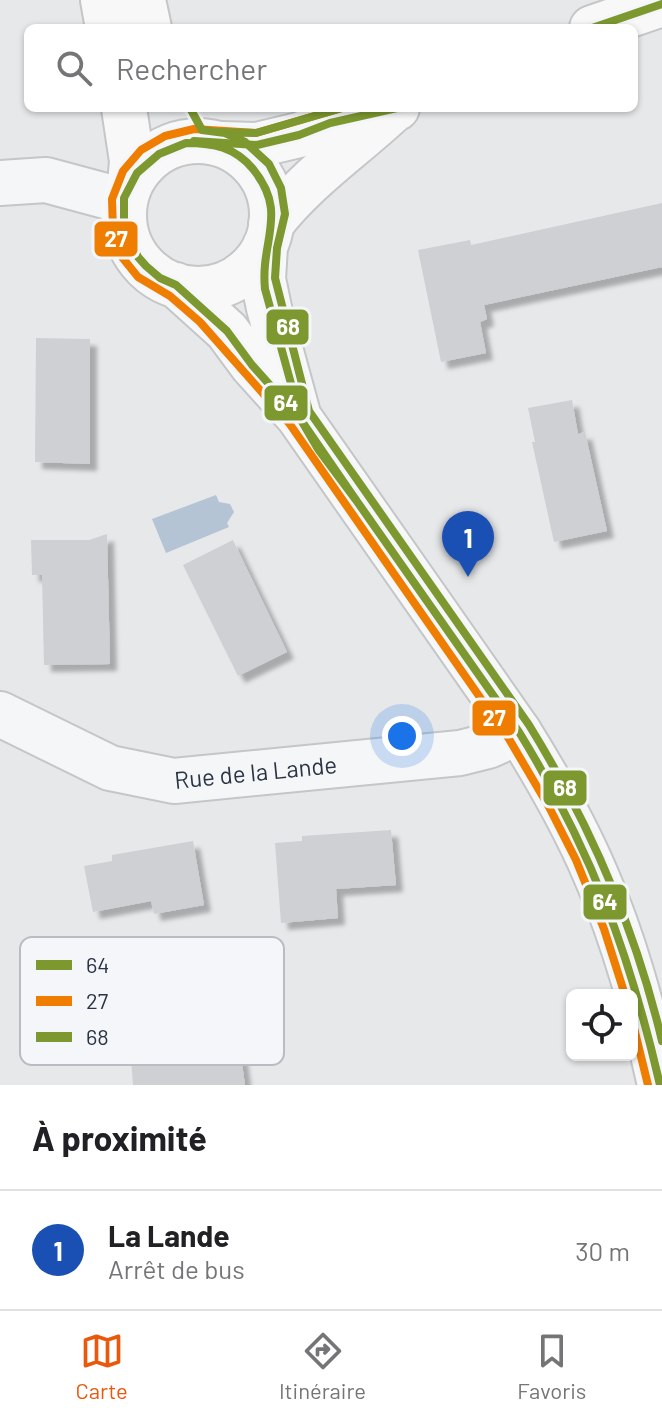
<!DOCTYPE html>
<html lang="fr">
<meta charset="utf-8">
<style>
:root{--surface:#fff;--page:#f2f2f2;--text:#202124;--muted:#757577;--line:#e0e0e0;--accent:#ea580c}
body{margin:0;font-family:Barlow,sans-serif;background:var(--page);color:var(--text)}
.controls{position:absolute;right:24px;bottom:24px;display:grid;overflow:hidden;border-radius:12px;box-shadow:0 2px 6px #0004}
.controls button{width:72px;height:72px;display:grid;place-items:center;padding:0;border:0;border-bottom:2px solid var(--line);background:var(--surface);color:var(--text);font:40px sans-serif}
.you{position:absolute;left:402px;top:736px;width:28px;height:28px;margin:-20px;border:6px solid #fff;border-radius:50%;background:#1a73e8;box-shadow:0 0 0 12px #1a73e833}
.badge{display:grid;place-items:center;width:52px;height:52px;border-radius:50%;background:var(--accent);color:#fff;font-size:26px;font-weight:700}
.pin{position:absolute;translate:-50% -66px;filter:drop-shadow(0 2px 4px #0008)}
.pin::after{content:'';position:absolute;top:42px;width:28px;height:24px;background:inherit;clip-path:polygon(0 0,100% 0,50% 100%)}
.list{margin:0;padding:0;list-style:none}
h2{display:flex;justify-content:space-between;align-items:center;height:104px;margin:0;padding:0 32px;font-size:34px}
h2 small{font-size:26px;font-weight:400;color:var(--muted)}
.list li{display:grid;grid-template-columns:52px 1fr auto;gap:24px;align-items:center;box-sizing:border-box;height:120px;padding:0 32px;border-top:2px solid var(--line)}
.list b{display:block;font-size:30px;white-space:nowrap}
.list p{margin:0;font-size:26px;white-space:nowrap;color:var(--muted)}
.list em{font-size:26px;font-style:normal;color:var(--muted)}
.icon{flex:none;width:44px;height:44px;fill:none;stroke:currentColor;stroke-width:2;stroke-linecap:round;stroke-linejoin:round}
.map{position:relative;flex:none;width:662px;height:1085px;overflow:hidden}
.search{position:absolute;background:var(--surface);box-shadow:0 2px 6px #0004;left:24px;right:24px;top:24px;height:88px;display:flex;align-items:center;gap:20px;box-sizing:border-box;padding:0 28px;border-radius:12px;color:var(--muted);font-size:30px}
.sheet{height:224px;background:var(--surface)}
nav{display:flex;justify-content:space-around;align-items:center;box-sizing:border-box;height:112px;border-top:2px solid var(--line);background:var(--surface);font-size:22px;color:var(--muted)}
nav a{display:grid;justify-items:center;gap:4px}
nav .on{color:var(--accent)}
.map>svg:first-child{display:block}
.water{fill:#b4c4d5}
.building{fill:#ced0d3;filter:url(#shadow)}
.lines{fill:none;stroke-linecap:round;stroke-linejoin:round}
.street-casing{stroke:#c4c6c8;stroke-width:48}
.secondary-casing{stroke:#c4c6c8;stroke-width:48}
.street{stroke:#f5f6f7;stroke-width:44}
.secondary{stroke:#f8f8f8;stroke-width:44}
.bus-1-casing{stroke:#f4f6f9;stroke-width:14}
.bus-2-casing{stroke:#f4f6f9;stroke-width:14}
.bus-3-casing{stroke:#f4f6f9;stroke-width:14}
.bus-1{stroke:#7c982e;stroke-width:8}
.bus-2{stroke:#ee7d00;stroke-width:8}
.bus-3{stroke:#7c982e;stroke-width:8}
.labels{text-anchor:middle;stroke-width:6;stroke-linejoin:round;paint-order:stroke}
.street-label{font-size:24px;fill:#2b3445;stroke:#f4f6f9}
.key{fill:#f4f6f9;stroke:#b8bcc3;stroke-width:2}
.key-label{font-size:22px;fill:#2b3445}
.line-badge{stroke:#f4f6f9;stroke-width:3}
.badge-label{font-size:22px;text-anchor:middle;font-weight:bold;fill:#fff}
</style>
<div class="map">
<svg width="662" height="1085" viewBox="0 0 662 1085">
<defs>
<filter id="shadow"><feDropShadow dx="7" dy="7" stdDeviation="2" flood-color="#0004"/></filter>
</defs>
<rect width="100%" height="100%" fill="#e6e8ea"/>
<path class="water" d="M 216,495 L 219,502 L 230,504 L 234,512 L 227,523 L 229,527 L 166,553 L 152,519 Z"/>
<path class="building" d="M 662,203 L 662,267 L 484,305 L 487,319 L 480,322 L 486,353 L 441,362 L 418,250 L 470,240 L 471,245 Z
M 36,338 L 90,339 L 90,464 L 35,462 Z
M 572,400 L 578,434 L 585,432 L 607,531 L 554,542 L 532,442 L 535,442 L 528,408 Z
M 107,534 L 110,664 L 44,665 L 42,575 L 32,575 L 31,540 L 89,540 Z
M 233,540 L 287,652 L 238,676 L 183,565 Z
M 391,830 L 396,885 L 336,889 L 338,918 L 281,923 L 275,843 L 302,841 L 302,836 Z
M 193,841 L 204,905 L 154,914 L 151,901 L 93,912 L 84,866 L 112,861 L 112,855 Z
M 238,1035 L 245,1085 L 133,1085 L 131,1059 L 199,1054 L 198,1037 Z"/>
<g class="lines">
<defs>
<g id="street">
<path d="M 0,183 L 46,180 L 124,201"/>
<path id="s1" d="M 0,714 L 110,768 L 174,781 L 460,753 L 488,746 L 519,732"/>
</g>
<path id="secondary" d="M 103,0 L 108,28
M 143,0 L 149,28
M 592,28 L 662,4
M 124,108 L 132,161 L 130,185
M124 215a74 74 0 1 1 148 0a74 74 0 1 1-148 0Z
M 221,144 L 257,145 L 299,135 L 330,123 L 397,108
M 271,224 C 305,180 351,149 392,111
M 265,246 L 263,279 L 269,308 L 298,414
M 176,285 L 227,331 L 252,365 L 298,416 L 519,732 C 547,777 574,824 595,873 C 625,941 644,1013 660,1085"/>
</defs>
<use href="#street" class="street-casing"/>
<use href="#secondary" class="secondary-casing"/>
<use href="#street" class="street"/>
<use href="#secondary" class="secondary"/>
<defs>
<path id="bus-1" d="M 592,28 L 662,4
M 194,141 L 257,145 L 299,135 L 330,123 L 397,108
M 186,143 C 213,143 235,147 253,169 C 289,213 260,240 265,289 L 301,420 L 252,365 L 227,331 L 176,285 L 160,278 L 146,266 L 138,257 L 124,227 L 124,198 L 137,173 L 159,154 Z
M 301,420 L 356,500
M 301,420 L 318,449 L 356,500
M 356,500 L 519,732
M 356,500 L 519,732
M 519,732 C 591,849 629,951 660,1085"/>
<path id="bus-2" d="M 342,108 L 256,133 L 194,129 L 165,136 L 141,150 L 123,171 L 112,199 L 113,230 L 121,256 L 138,277 L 170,296 L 200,322 L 289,423 L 509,739 L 549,807 L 576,860 L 604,929 L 625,995
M 632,1020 L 648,1085"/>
<path id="bus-3" d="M 190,108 L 202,130 L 225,133 L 245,142 L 269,164 L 281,188 L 285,214 L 277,248 L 275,278 L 309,411 L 529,725 C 590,824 635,927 662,1041
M 221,132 L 256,133 L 342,108"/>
</defs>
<use href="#bus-1" class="bus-1-casing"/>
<use href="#bus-2" class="bus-2-casing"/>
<use href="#bus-3" class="bus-3-casing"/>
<use href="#bus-1" class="bus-1"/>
<use href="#bus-2" class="bus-2"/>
<use href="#bus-3" class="bus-3"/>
</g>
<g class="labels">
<g class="street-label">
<text dy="8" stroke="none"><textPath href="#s1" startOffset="270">Rue de la Lande</textPath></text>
</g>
</g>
<rect x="20" y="937" width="264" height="128" rx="12" class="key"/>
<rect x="36" y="960" width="36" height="10" fill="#7c982e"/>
<rect x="36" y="996" width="36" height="10" fill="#ee7d00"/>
<rect x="36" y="1032" width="36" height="10" fill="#7c982e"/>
<g class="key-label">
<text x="86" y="973">64</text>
<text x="86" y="1009">27</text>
<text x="86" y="1045">68</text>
</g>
<g class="line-badge">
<rect x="93" y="220" width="46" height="38" rx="8" fill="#ee7d00"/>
<rect x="265" y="308" width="45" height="38" rx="8" fill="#7c982e"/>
<rect x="263" y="384" width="46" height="38" rx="8" fill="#7c982e"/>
<rect x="471" y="699" width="46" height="38" rx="8" fill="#ee7d00"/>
<rect x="542" y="769" width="46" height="38" rx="8" fill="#7c982e"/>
<rect x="582" y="883" width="46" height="38" rx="8" fill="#7c982e"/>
</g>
<g class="badge-label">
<text x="116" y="247">27</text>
<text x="288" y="335">68</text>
<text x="286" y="411">64</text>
<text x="494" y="726">27</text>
<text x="565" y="796">68</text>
<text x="605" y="910">64</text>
</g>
</svg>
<div class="controls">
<button><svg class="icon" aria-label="locate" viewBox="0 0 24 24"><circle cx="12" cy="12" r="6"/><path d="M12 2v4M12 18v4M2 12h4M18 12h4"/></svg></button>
</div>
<div class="you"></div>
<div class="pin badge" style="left:468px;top:577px;background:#1a4fb4">1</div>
<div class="search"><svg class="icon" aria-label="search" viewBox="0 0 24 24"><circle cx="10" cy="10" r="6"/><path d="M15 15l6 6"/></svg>Rechercher</div>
</div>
<section class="sheet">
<h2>À proximité<small></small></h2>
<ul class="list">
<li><span class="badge" style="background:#1a4fb4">1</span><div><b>La Lande</b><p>Arrêt de bus</p></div><em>30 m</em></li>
</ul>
</section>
<nav>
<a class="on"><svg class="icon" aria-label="map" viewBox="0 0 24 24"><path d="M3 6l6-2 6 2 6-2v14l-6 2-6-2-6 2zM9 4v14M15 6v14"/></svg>Carte</a>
<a><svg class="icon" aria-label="directions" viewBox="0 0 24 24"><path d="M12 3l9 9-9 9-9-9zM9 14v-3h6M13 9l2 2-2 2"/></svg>Itinéraire</a>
<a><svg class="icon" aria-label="saved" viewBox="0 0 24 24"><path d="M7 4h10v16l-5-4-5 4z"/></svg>Favoris</a>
</nav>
